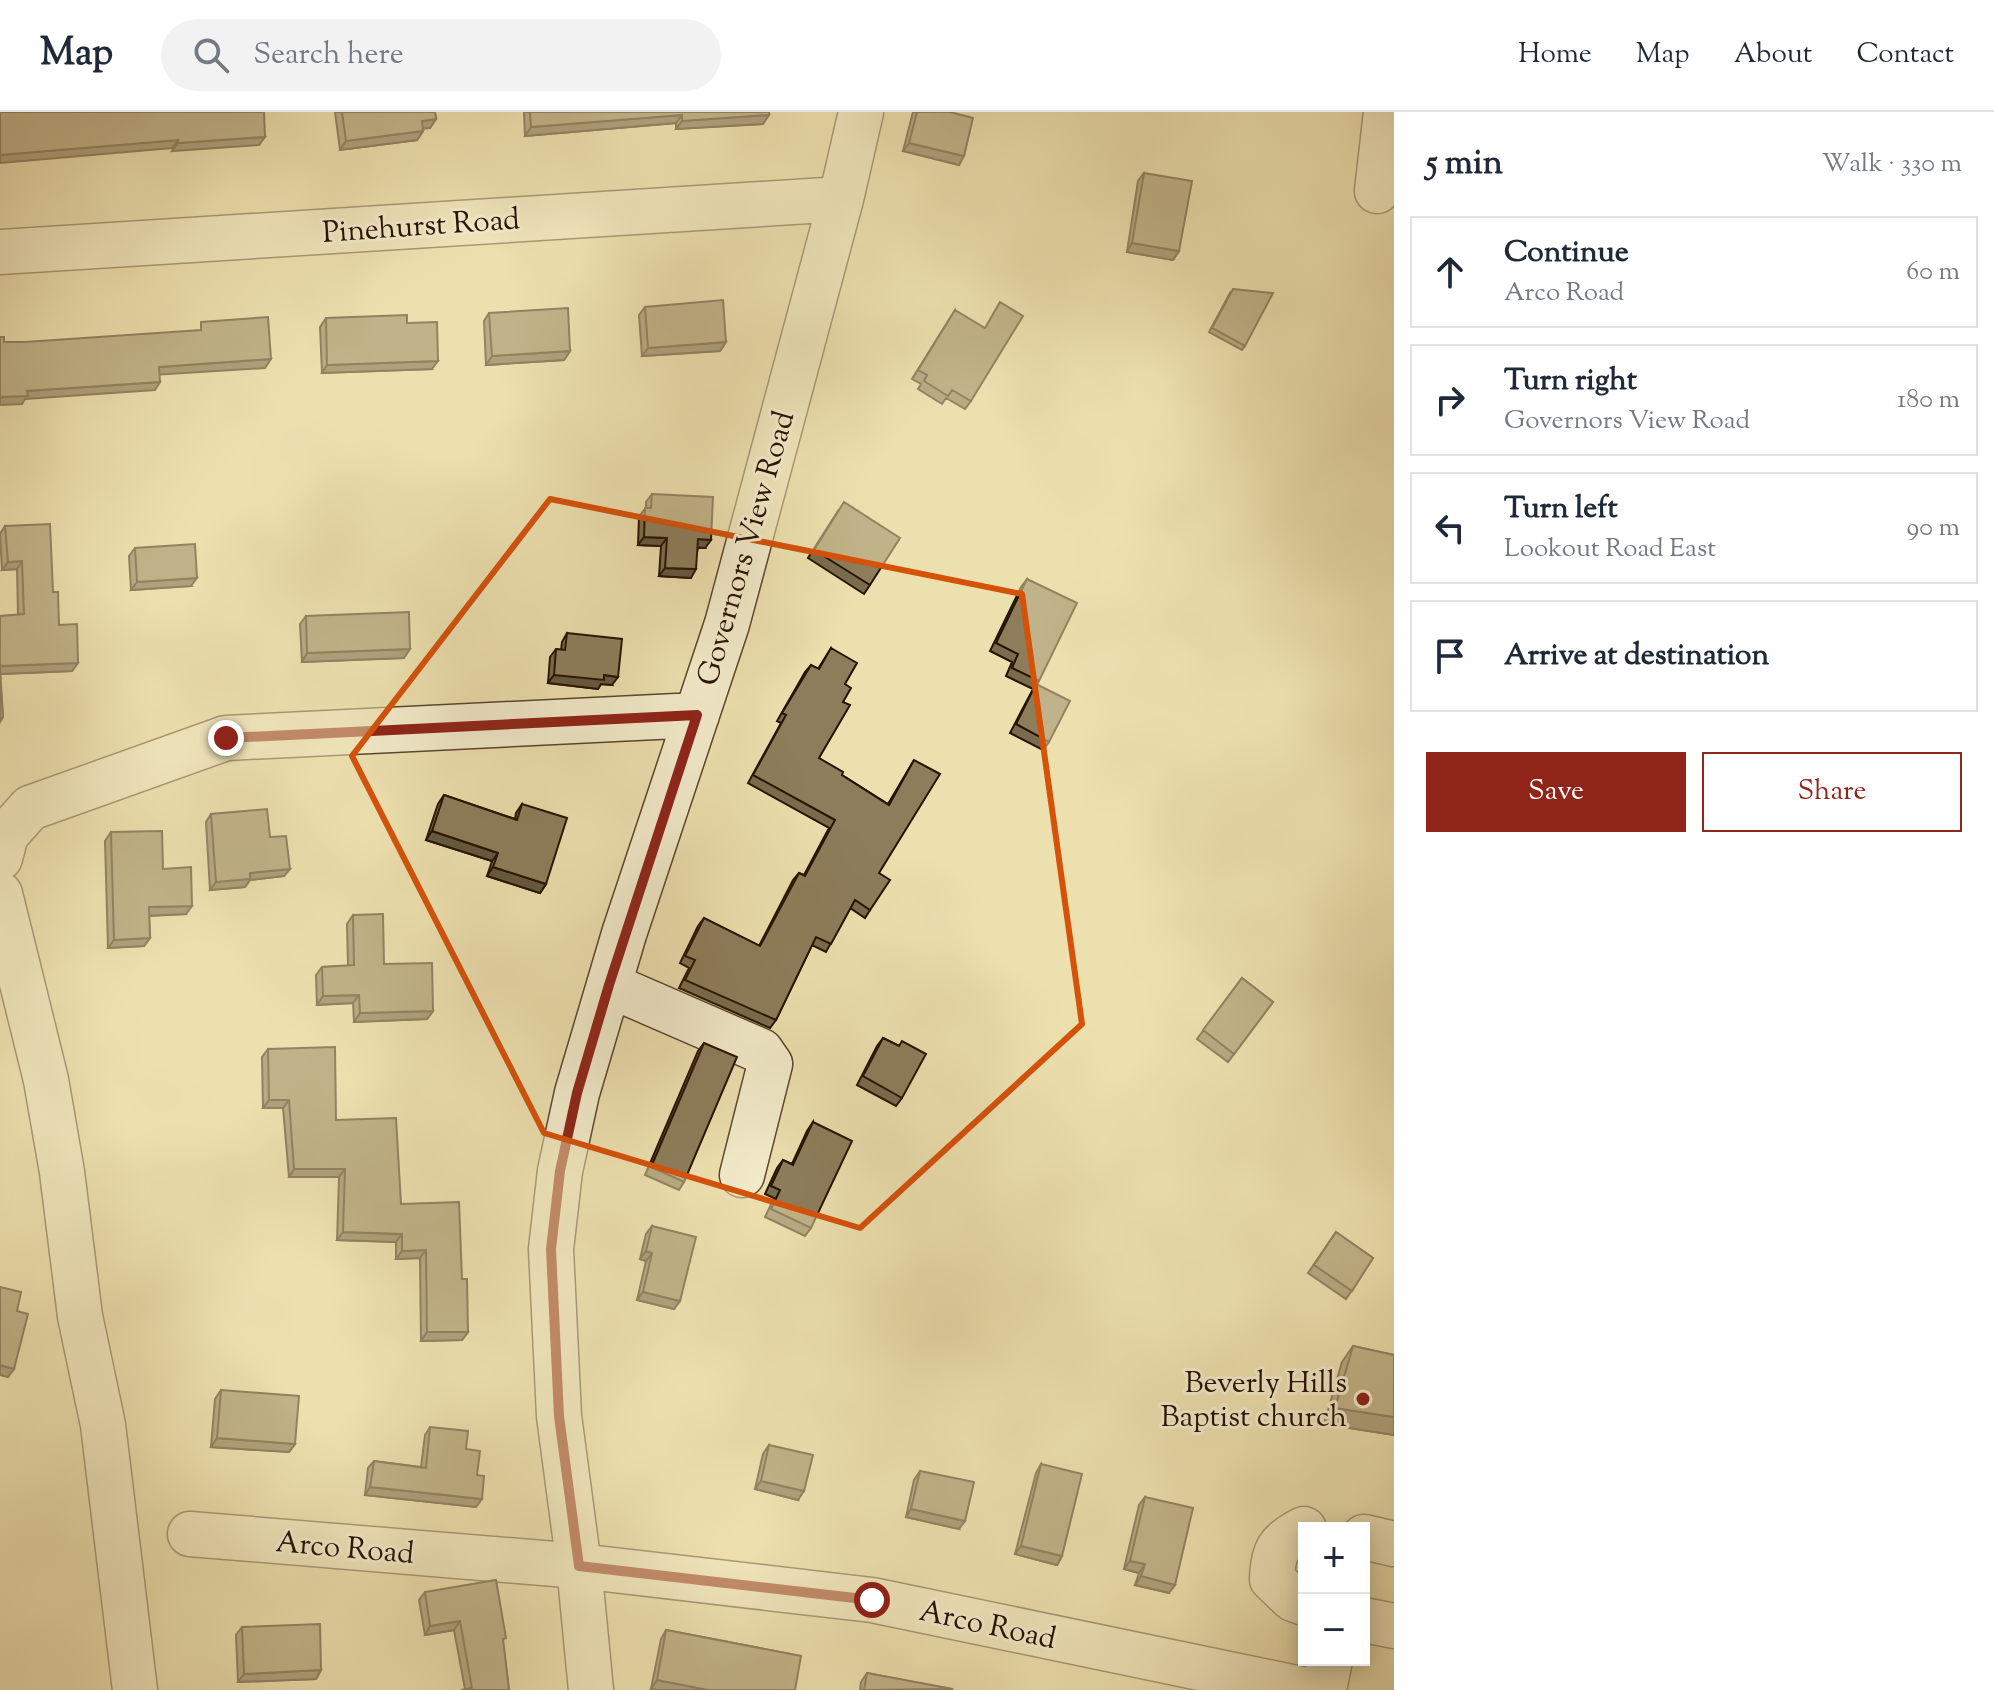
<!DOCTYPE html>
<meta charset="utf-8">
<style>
:root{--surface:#fff;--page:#f2f2f3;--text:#1f2937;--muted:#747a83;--line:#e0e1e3;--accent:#8f2418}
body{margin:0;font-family:"Sorts Mill Goudy",serif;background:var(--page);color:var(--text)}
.controls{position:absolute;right:24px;bottom:24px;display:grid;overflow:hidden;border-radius:0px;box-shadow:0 4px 20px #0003}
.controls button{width:72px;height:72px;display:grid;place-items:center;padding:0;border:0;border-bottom:2px solid var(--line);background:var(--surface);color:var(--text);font:40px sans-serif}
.stop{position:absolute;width:24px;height:24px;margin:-18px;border:6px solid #8f2418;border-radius:50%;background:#fff}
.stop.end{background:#8f2418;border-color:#fff;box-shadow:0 2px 8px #0008}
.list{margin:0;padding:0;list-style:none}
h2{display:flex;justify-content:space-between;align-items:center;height:104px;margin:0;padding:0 32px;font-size:34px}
h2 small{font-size:26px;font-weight:400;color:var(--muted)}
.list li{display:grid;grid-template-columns:52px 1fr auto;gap:24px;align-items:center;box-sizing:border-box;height:112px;margin:0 16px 16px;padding:0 16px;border:2px solid var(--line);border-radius:0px}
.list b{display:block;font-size:30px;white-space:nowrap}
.list p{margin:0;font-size:26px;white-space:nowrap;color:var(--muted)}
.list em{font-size:26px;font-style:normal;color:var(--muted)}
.actions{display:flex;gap:16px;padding:24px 32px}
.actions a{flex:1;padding:18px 0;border:2px solid var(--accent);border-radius:0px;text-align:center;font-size:28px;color:var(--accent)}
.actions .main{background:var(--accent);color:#fff}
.icon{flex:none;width:44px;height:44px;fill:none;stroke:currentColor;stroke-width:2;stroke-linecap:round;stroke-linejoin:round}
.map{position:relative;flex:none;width:1394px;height:1578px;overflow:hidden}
header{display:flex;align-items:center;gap:48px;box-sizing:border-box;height:112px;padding:0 40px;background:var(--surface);border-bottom:2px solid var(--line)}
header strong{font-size:38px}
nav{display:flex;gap:44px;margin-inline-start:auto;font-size:28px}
.search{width:560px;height:72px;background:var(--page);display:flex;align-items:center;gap:20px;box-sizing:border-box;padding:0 28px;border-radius:44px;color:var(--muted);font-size:30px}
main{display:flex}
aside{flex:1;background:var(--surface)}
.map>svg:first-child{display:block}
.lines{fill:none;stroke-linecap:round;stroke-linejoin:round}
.minor-casing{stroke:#58462c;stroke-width:47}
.minor{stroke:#f3ebcb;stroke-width:44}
.wall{fill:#796c4e;stroke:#261200;stroke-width:2}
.shaded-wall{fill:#635840;stroke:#261200;stroke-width:2}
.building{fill:#8d7d5b;stroke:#261200;stroke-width:2}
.route{stroke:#8f2418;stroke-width:10}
.marked{fill:none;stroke:#d5520b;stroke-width:6;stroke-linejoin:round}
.poi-dot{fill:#8f2418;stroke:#f3ebcb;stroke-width:3}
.labels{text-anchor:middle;stroke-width:6;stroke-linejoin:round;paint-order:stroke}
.street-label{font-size:30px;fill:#261200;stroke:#f3ebcb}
.poi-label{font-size:30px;fill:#261200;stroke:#f3ebcb;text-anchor:end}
</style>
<header>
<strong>Map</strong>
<div class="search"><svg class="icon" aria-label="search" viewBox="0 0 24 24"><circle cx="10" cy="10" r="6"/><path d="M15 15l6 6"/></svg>Search here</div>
<nav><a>Home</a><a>Map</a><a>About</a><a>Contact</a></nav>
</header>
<main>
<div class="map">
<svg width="1394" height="1578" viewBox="0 0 1394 1578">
<rect width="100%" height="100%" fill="#ede0af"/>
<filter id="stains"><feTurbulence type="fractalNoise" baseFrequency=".0025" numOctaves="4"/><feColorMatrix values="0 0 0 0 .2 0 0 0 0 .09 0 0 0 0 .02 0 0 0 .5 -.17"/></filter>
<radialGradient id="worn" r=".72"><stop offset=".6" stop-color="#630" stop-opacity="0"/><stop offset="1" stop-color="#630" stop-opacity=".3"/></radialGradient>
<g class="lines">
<defs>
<path id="minor" d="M 1377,79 L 1386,0
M 0,140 L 841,87
M 0,746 L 6,723 L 30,696 L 226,626 L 697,603
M 0,782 L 46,968 L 62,1060 L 80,1204 L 103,1313 L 135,1578
M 609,873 L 761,939 L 770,952 L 742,1063
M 1304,1417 C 1278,1430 1273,1439 1272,1467 L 1293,1487 L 1304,1491
M 190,1422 L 579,1454 L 872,1488 L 1306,1578
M 1364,1425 L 1394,1432
M 1364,1508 L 1394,1514
M 591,1578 L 579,1454 L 559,1304 L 551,1137 L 560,1059 L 577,981 L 624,822 L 727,512 L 841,87 L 861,0
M 1324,1578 L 1330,1548"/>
</defs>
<use href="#minor" class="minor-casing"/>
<use href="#minor" class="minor"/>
</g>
<path class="wall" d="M 335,0 L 435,0 L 436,7 L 430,16 L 423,16 L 423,19 L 417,28 L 340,38 Z
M 524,0 L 769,0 L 763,12 L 676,17 L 676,11 L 525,24 Z
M 913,0 L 950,0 L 959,53 L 903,39 Z
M 1144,61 L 1179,139 L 1173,148 L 1127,140 L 1138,69 Z
M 1230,181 L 1245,234 L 1242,238 L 1209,220 Z
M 645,195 L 726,230 L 720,239 L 642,244 L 639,203 Z
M 955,198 L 971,289 L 965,297 L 946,286 L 942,292 L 918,277 L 921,272 L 912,267 Z
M 489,201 L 570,239 L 564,248 L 486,253 L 484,209 Z
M 326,206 L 407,211 L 432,257 L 322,261 L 320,215 Z
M 652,382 L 705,436 L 698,436 L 691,466 L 659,464 L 661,434 L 638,433 L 639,404 L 646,396 L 646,390 Z
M 838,399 L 870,473 L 864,482 L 808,446 Z
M 5,414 L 53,480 L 59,513 L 78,551 L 72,559 L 0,562 L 3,605 L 0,610 L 0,504 L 18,503 L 17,457 L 2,458 L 0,422 Z
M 135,436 L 191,474 L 131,478 L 129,444 Z
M 1027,467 L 1039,569 L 1037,572 L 1049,630 L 1043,638 L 1010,621 L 1033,577 L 1006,564 L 1012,550 L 990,539 L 1021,475 Z
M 306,504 L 404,546 L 302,550 L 300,512 Z
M 567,521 L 612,573 L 601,572 L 598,577 L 548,571 L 550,545 L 556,537 L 561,538 L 562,530 Z
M 831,536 L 845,572 L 843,590 L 819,646 L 842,663 L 888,692 L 914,648 L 879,761 L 870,798 L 865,806 L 850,796 L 826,840 L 812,833 L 776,908 L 770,916 L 679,876 L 689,856 L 680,851 L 698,814 L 704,806 L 759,834 L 793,768 L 799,761 L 804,763 L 829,716 L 748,671 L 781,611 L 777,609 L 805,560 L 811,553 L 818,557 Z
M 444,683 L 515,707 L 516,701 L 522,692 L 546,772 L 540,781 L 487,764 L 492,749 L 426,728 L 438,692 Z
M 211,702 L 270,725 L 284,764 L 250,768 L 245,775 L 210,778 L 206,710 Z
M 111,720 L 163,757 L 186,802 L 149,804 L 150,826 L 144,834 L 108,836 L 105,729 Z
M 353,803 L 384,852 L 433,899 L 427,907 L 354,910 L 353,891 L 317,893 L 316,863 L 322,855 L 348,854 L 347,812 Z
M 1242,866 L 1273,890 L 1228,950 L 1197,927 Z
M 883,926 L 899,934 L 902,986 L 896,994 L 857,973 L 877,934 Z
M 704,931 L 684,1070 L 679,1078 L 645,1063 L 698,939 Z
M 268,937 L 336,1008 L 401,1092 L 462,1167 L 468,1220 L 462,1228 L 421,1229 L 420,1146 L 396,1147 L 396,1130 L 337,1128 L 339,1065 L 289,1065 L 283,996 L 263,996 L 262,945 Z
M 813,1010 L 811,1116 L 805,1124 L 765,1105 L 774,1086 L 765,1082 L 777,1056 L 783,1048 L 792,1052 L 807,1019 Z
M 652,1114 L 674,1197 L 637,1188 L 646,1149 L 640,1147 L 646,1122 Z
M 1336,1120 L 1373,1146 L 1346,1187 L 1308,1161 Z
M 1353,1234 L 1394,1243 L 1394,1323 L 1324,1312 L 1342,1250 Z
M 221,1278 L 295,1332 L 289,1340 L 211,1335 L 215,1287 Z
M 430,1315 L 466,1337 L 477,1363 L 476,1395 L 365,1383 L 368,1356 L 374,1349 L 421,1355 L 425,1323 Z
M 769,1333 L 798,1388 L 755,1377 L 763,1342 Z
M 1041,1352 L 1062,1444 L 1057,1453 L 1015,1442 L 1036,1361 Z
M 920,1359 L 959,1417 L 906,1405 L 914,1368 Z
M 1145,1385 L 1169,1481 L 1135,1473 L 1139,1461 L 1124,1457 L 1139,1393 Z
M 425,1480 L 503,1531 L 509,1578 L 465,1577 L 454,1518 L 425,1523 L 419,1488 Z
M 242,1515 L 321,1558 L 316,1567 L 238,1570 L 236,1523 Z
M 666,1518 L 801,1544 L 651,1577 L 661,1527 Z
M 867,1561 L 953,1578 L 860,1578 L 861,1570 Z"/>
<path class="shaded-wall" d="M 682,3 L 676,11 L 525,24 L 531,15 Z
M 769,3 L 763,12 L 676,17 L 682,9 Z
M 436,7 L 430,16 L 416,17 L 422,9 Z
M 423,19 L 417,28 L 340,38 L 346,29 Z
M 265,25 L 259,33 L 172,39 L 178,31 Z
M 178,28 L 172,36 L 0,51 L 0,43 Z
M 909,31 L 964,44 L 959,53 L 903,39 Z
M 1132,131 L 1179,139 L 1173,148 L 1127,140 Z
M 726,230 L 720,239 L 642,244 L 648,236 Z
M 570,239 L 564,248 L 486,253 L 492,244 Z
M 271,247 L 265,256 L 154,263 L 159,255 Z
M 438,249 L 432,257 L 322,261 L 327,253 Z
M 160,270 L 155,278 L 25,287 L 22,292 L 0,293 L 0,286 L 27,279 Z
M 644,425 L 667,426 L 661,434 L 638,433 Z
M 698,427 L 711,428 L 705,436 L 692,435 Z
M 22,449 L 17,457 L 2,458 L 8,450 Z
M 665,456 L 696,457 L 691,466 L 659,464 Z
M 197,466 L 191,474 L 131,478 L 137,470 Z
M 410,537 L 404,546 L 302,550 L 307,541 Z
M 78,551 L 72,559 L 0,562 L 0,554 Z
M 554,563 L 604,563 L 618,565 L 612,573 L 601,572 L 598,577 L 548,571 Z
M 432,719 L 498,741 L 492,749 L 426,728 Z
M 493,755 L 546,772 L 540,781 L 487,764 Z
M 290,757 L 284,764 L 250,768 L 245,775 L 210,778 L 216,770 L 250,761 Z
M 192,794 L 186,802 L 143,804 L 149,795 Z
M 150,826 L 144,834 L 108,836 L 114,828 Z
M 359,883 L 353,891 L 317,893 L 323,884 Z
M 433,899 L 427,907 L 354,910 L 360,901 Z
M 269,988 L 289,988 L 283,996 L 263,996 Z
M 294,1057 L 345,1057 L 339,1065 L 289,1065 Z
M 343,1120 L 402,1122 L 396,1130 L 337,1128 Z
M 426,1138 L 420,1146 L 396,1147 L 402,1139 Z
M 646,1139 L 652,1141 L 646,1149 L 640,1147 Z
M 643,1180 L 680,1189 L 674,1197 L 637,1188 Z
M 427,1220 L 468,1220 L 462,1228 L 421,1229 Z
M 0,1253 L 14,1257 L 8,1265 L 0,1263 Z
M 1335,1296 L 1394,1305 L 1394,1323 L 1324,1312 Z
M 217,1326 L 295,1332 L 289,1340 L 211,1335 Z
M 761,1369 L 804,1379 L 798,1388 L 755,1377 Z
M 370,1375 L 482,1387 L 476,1395 L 365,1383 Z
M 911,1397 L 965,1409 L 959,1417 L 906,1405 Z
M 1021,1434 L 1062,1444 L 1057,1453 L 1015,1442 Z
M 1130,1449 L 1145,1452 L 1139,1461 L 1124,1457 Z
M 1141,1464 L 1175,1473 L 1169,1481 L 1135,1473 Z
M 460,1509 L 454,1518 L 425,1523 L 430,1514 Z
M 321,1558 L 316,1567 L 238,1570 L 244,1562 Z
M 657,1568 L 708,1578 L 658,1578 L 651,1577 Z"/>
<path class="building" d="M 0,0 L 264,0 L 265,25 L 178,31 L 178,28 L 0,43 Z
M 342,0 L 435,0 L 436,7 L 422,9 L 423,19 L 346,29 Z
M 530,0 L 769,0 L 769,3 L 682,9 L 682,3 L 531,15 Z
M 917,0 L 950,0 L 973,6 L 964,44 L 909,31 Z
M 1144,61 L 1192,69 L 1179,139 L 1132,131 Z
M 1233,177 L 1273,181 L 1245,234 L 1212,216 Z
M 723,188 L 726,230 L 648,236 L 645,195 Z
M 1000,190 L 1023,204 L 971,289 L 952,278 L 948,284 L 924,269 L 927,263 L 918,258 L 955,198 L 985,216 Z
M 568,196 L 570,239 L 492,244 L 489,201 Z
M 407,203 L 407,211 L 437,210 L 438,249 L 327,253 L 326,206 Z
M 268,205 L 271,247 L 159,255 L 160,270 L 27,279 L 28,284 L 0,285 L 0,225 L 4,225 L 4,230 L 25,230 L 201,218 L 201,210 Z
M 652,382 L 713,385 L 711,428 L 698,427 L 696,457 L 665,456 L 667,426 L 644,425 L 645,396 L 651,396 Z
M 844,390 L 900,426 L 870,473 L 814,438 Z
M 50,412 L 53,480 L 58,480 L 59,513 L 77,512 L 78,551 L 0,554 L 0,504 L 24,502 L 22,449 L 8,450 L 5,414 Z
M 195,432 L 197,466 L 137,470 L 135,436 Z
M 1027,467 L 1077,491 L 1039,569 L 1012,556 L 1018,542 L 996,531 Z
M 409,500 L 410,537 L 307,541 L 306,504 Z
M 567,521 L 622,527 L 618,565 L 604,563 L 604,568 L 554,563 L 556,537 L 565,538 Z
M 831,536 L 857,551 L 845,572 L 851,576 L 843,590 L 850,593 L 819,646 L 843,660 L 842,663 L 889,693 L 914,648 L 940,662 L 879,761 L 890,768 L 870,798 L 855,788 L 831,832 L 816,825 L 776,908 L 685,868 L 695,848 L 685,844 L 704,806 L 760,834 L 799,761 L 805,764 L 835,708 L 753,663 L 786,603 L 782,601 L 811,553 L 819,557 Z
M 0,557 L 3,605 L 0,606 Z
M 1036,572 L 1070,589 L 1049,630 L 1016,612 Z
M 444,683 L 517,708 L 522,692 L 567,706 L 546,772 L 493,755 L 498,741 L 432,719 Z
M 267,697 L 270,725 L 286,724 L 290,757 L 250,761 L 250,767 L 216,770 L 211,702 Z
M 162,719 L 163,757 L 191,755 L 192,794 L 149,795 L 150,826 L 114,828 L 111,720 Z
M 383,802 L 384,852 L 432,851 L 433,899 L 360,901 L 359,883 L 323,884 L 322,855 L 354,853 L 353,803 Z
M 1242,866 L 1273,890 L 1234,942 L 1203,918 Z
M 883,926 L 899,934 L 902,929 L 926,942 L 902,986 L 863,964 Z
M 704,931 L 737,945 L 684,1070 L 651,1055 Z
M 335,935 L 336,1008 L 396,1006 L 401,1092 L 459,1090 L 462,1167 L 467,1167 L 468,1220 L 427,1220 L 426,1138 L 402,1139 L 402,1122 L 343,1120 L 345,1057 L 294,1057 L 289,988 L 269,988 L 268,937 Z
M 813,1010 L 852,1029 L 811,1116 L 771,1097 L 780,1078 L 771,1074 L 783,1048 L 793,1053 Z
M 652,1114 L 696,1125 L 680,1189 L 643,1180 L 652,1141 L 646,1139 Z
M 1336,1120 L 1373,1146 L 1352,1179 L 1314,1153 Z
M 0,1175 L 21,1180 L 17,1199 L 28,1202 L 14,1257 L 0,1253 Z
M 1353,1234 L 1394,1243 L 1394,1305 L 1335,1296 Z
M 221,1278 L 299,1284 L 295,1332 L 217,1326 Z
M 430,1315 L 468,1319 L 466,1337 L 480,1339 L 477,1363 L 484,1364 L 482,1387 L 370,1375 L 374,1349 L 426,1356 Z
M 769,1333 L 813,1343 L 804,1379 L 761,1369 Z
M 1041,1352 L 1082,1362 L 1062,1444 L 1021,1434 Z
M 920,1359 L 974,1370 L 965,1409 L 911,1397 Z
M 1145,1385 L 1193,1396 L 1175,1473 L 1141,1464 L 1145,1452 L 1130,1449 Z
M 496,1468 L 506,1526 L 503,1527 L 509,1578 L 461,1578 L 472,1576 L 460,1509 L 430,1514 L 425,1480 Z
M 320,1512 L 321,1558 L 244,1562 L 242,1515 Z
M 666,1518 L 801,1544 L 795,1578 L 708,1578 L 657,1568 Z
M 867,1561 L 953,1577 L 864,1578 Z"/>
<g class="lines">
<path class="route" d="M 226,626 L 697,603 L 609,873 L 577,981 L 560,1059 L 551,1137 L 559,1304 L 579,1454 L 872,1488"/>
</g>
<path d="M0 0H1394V1578H0ZM 550,387 L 1022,482 L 1082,912 L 860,1116 L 544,1021 L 352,644 Z" fill="#ede0af" fill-opacity=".55" fill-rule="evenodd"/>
<path class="marked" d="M 550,387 L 1022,482 L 1082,912 L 860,1116 L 544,1021 L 352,644 Z"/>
<circle class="poi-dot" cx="1363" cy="1287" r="8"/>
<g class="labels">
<g class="street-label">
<text transform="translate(421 113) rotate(-4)" y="10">Pinehurst Road</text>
<text transform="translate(745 436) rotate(-74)" y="10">Governors View Road</text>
<text transform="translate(345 1435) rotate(5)" y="10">Arco Road</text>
<text transform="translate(988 1512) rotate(12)" y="10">Arco Road</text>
</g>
<g class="poi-label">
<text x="1347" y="1280">Beverly Hills<tspan x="1347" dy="34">Baptist church</tspan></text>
</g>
</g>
<rect width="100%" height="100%" filter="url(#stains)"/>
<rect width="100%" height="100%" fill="url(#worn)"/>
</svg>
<div class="controls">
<button>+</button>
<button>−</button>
</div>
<div class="stop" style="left:872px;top:1488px"></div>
<div class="stop end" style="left:226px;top:626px"></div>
</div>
<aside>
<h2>5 min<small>Walk · 330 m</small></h2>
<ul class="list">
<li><svg class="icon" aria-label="ahead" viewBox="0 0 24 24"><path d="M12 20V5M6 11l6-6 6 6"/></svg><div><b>Continue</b><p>Arco Road</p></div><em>60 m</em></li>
<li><svg class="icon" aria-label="right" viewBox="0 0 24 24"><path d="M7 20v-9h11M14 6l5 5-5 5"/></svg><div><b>Turn right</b><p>Governors View Road</p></div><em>180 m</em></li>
<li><svg class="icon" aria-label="left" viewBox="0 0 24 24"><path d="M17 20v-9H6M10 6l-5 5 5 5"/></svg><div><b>Turn left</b><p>Lookout Road East</p></div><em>90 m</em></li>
<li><svg class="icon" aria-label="arrive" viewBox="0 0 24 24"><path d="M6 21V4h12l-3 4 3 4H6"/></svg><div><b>Arrive at destination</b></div></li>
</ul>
<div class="actions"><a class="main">Save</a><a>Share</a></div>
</aside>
</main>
